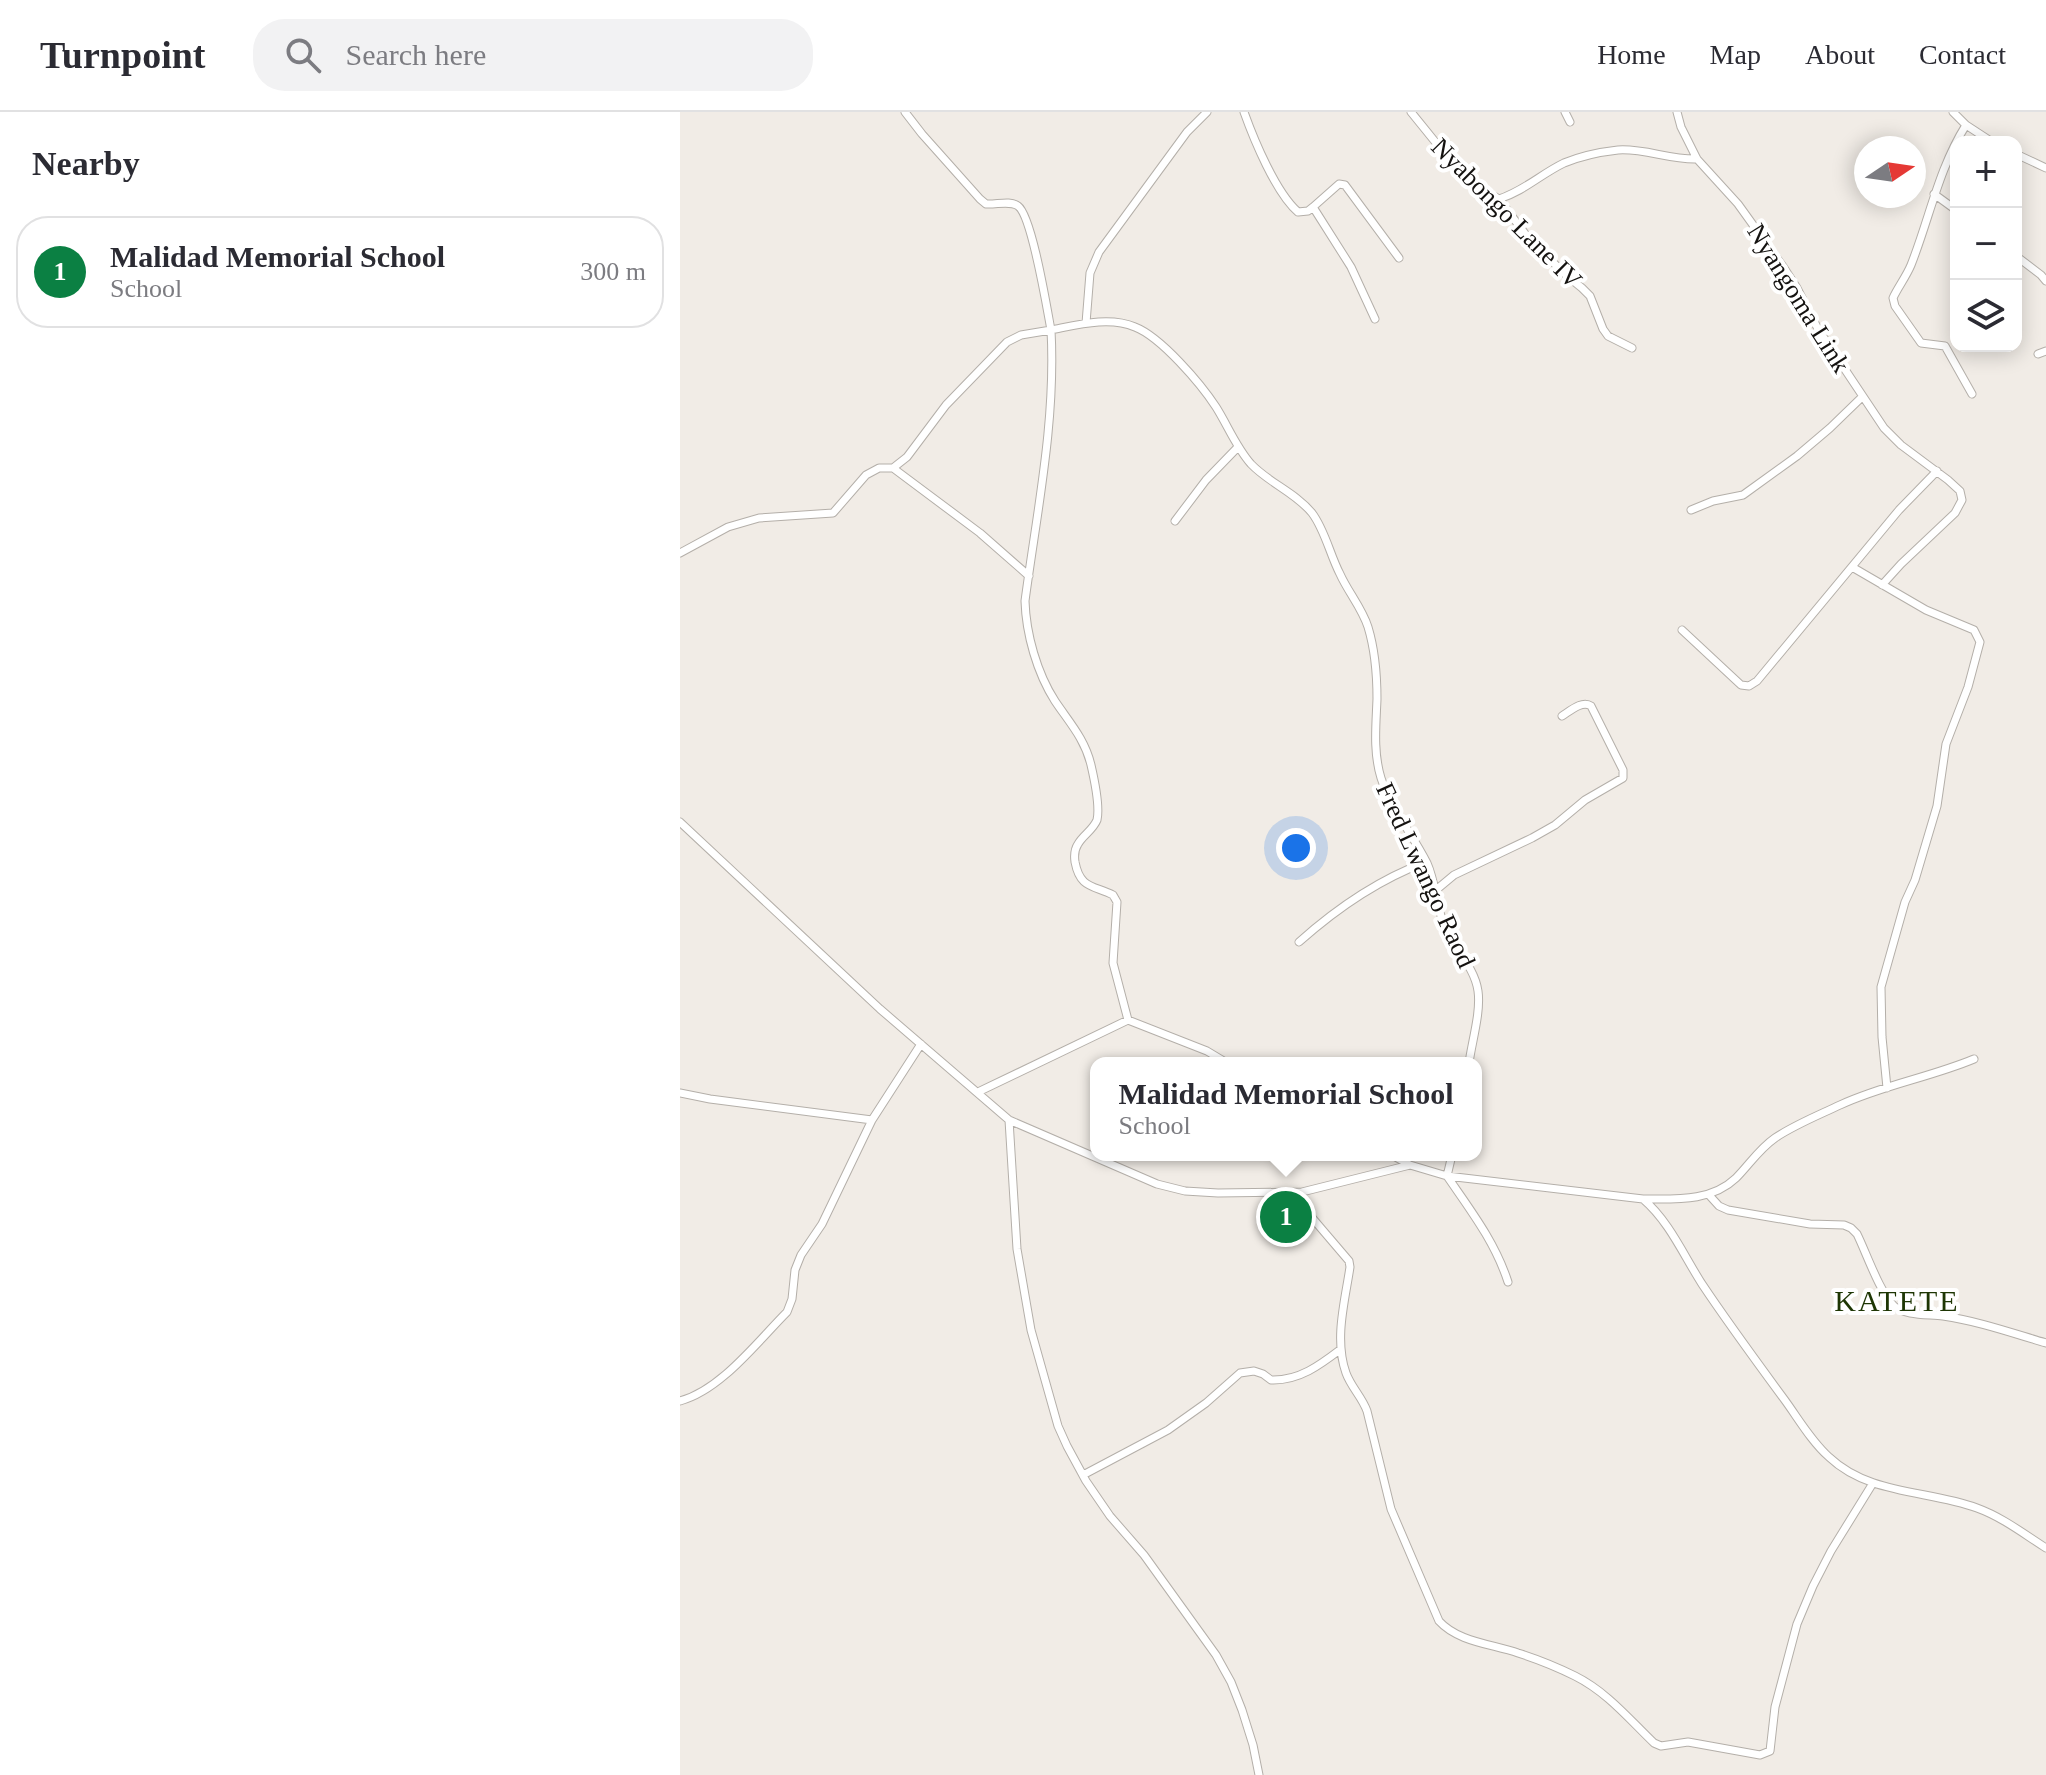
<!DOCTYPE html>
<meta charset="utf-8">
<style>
:root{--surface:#fff;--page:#f2f2f3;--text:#2b2b33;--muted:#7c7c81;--line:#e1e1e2;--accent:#0b8043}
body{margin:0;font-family:Georgia,serif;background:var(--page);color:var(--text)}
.controls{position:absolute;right:24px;top:24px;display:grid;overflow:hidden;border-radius:16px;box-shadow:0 4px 20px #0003}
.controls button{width:72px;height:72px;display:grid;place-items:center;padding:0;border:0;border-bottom:2px solid var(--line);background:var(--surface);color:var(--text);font:40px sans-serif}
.compass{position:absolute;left:1174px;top:24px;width:72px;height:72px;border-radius:50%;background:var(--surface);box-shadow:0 4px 20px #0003;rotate:77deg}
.you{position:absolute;left:616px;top:736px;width:28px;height:28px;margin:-20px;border:6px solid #fff;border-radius:50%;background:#1a73e8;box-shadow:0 0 0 12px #1a73e833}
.badge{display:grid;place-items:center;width:52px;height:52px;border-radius:50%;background:var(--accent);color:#fff;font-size:26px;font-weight:700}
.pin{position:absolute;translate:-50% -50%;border:4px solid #fff;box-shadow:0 2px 8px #0006}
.popup{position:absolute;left:410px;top:945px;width:392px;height:104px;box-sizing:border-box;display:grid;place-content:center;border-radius:16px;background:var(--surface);filter:drop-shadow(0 2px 6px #0005);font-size:26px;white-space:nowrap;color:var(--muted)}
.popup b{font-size:30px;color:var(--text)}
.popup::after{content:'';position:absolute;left:50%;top:100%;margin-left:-16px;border:16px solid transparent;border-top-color:var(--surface)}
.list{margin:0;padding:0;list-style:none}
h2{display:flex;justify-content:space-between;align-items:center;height:104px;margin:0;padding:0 32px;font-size:34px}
h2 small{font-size:26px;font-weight:400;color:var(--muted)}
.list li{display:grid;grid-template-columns:52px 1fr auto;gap:24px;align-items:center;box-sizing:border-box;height:112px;margin:0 16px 16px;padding:0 16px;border:2px solid var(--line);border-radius:32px}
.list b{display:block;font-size:30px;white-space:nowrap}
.list p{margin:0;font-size:26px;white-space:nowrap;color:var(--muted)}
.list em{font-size:26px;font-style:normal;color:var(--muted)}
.icon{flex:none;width:44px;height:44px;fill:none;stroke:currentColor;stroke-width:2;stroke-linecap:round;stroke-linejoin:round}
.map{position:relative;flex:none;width:1366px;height:1663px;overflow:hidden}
header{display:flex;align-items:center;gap:48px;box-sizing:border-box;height:112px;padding:0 40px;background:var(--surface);border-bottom:2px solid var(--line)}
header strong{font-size:38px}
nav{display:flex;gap:44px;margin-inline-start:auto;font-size:28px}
.search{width:560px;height:72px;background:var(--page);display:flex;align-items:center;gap:20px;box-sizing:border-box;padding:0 28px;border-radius:32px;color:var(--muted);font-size:30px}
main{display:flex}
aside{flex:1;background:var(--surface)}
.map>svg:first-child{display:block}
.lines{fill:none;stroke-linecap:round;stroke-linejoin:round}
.minor-casing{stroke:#b4afa9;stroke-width:9}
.minor{stroke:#fff;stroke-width:7}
.labels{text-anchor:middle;stroke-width:8;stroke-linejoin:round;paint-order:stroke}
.street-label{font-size:26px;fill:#141210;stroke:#fff}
.quarter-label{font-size:30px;letter-spacing:2px;fill:#1e3604;stroke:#fff}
</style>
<header>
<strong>Turnpoint</strong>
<div class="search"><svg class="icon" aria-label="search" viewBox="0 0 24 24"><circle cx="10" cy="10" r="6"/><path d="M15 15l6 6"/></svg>Search here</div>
<nav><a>Home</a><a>Map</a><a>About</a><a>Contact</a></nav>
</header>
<main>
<aside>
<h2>Nearby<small></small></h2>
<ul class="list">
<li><span class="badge">1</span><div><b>Malidad Memorial School</b><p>School</p></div><em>300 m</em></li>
</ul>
</aside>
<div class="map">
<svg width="1366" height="1663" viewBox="0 0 1366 1663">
<rect width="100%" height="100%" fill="#f1ece6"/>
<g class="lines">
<defs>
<path id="minor" d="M 225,0 L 242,22 L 300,87 L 306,92 C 316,93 330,88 338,94 C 352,104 367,197 371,218 C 397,213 429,204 455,215 C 481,225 521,272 536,295 C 548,314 556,335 571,352 C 589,371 616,381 632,401 C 645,418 650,443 660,462 C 668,480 682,496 688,515 C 695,538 697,563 697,587 C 696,613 693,640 701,666 C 711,697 732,721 747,751 C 757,773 756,799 767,820 C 777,839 795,857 798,879 C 801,900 792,929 789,951
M 564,0 C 574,28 596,81 618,100 L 628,99 L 633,95 L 671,155 L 695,207
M 731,0 L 778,58 L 789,69 L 819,87 L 849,127 L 886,163 L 902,176 L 910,184 L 923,217 L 928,224 L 952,236
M 885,0 L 890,10
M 997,0 L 1001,15 L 1017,47 L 1058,92 L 1104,156 L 1117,176 L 1138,217 L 1204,316 L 1221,333 L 1268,368 L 1280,379 L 1282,388 L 1275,401 L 1221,452 L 1202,473
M 1273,0 L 1286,13 L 1312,30
M 1286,13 C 1258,58 1250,105 1231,153 C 1226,165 1218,175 1213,186 L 1215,194 L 1241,231 L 1265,234 L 1292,282
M 1336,42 L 1366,56
M 1254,82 L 1276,98
M 819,87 C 844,79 861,62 884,51 C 901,44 920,40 938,38 C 964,36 990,48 1017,47
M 633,95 L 659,72 L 665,73 L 719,146
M 1336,144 L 1361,163 L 1366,169
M 406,211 L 410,161 L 419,140 L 507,20 L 527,0
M 1358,242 L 1366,239
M 213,356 L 300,421 L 349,464
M 1011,398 L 1033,389 L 1063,383 L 1117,344 L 1150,316 L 1182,285
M 495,409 L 526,368 L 558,335
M 0,441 L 48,415 L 79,406 L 153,401 L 186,363 L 199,356 L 213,356 L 227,345 L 266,293 L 327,230 L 341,223 L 371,218 C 376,309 357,399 345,489 C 346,522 357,561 375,589 C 389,610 405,627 411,653 C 414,666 420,695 417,708 C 413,718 403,723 398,732 C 394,738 394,743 395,750 C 400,776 412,773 433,783 L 437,790 L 433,851 L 448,908
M 1172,455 L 1246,498 L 1294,518 L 1300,530 L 1288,575 L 1266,632 L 1257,694 L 1235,768 L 1225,790 L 1201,875 L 1202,925 L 1207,976
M 1002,518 L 1061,573 L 1069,574 L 1077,569 L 1219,398 L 1257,359
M 0,710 L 200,897 L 329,1008 L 477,1072 L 505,1079 L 538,1081 L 622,1080 L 730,1053 L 767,1064 L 963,1087 C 989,1109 1004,1144 1022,1172 C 1048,1211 1076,1249 1104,1287 C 1118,1306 1131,1329 1149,1345 C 1189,1383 1248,1378 1297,1396 C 1322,1405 1344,1422 1366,1436
M 756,778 L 774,763 L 852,726 L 875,713 L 905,688 L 943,666 L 943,658 L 911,594 C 902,588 890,599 882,604
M 619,830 C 656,797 700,767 746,750
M 298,980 L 448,908 L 527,939 L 547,951
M 0,981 L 30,987 L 192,1008
M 329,1008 L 337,1137 L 351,1218 L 378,1314 L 387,1334 L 406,1369 L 430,1404 L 464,1443 L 536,1543 L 551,1570 L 562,1598 L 573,1633 L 579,1663
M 712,1043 L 730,1053
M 772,1043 L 767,1064 C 791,1099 815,1130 828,1170
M 611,1081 L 669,1149 L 670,1155 C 665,1189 654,1227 666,1261 C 671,1275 682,1285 687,1299 L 711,1397 L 759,1509 C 778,1530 812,1532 838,1541 C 857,1547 877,1555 895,1564 C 927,1580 949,1607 974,1631 L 981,1634 L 1008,1630 L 1080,1643 L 1090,1639 L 1095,1595 L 1117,1512 L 1133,1474 L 1151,1439 L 1193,1371
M 1029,1083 L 1039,1094 L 1048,1098 L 1130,1112 L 1164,1113 L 1171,1116 L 1177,1122 C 1186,1140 1200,1181 1214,1194 C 1225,1204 1249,1202 1263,1204 C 1298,1209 1332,1221 1366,1231
M 963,1087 C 995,1087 1031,1090 1056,1066 C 1069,1053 1079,1037 1095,1026 C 1114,1013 1139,1003 1160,993 C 1203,973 1251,965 1294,947
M 0,1289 C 41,1278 77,1230 107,1200 L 112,1187 L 115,1158 L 121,1143 L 142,1112 L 192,1008 L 241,932
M 403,1363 L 488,1318 L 526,1291 L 560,1261 L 574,1259 L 583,1262 L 591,1268 C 619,1269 640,1253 661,1237"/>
</defs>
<use href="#minor" class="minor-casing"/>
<use href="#minor" class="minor"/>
</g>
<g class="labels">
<g class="street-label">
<text transform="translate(827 101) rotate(45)" y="9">Nyabongo Lane IV</text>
<text transform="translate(1119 186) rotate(58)" y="9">Nyangoma Link</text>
<text transform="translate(746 763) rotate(65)" y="9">Fred Lwango Raod</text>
</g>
<g class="quarter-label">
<text x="1217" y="1199">KATETE</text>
</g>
</g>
</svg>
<div class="controls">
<button>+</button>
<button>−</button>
<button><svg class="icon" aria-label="layers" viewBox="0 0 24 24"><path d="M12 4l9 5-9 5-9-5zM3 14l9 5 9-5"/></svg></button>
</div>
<svg class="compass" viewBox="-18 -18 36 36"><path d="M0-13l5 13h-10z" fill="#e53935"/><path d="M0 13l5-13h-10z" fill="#7c7c81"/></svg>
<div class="you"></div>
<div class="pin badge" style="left:606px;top:1105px">1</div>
<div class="popup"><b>Malidad Memorial School</b>School</div>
</div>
</main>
